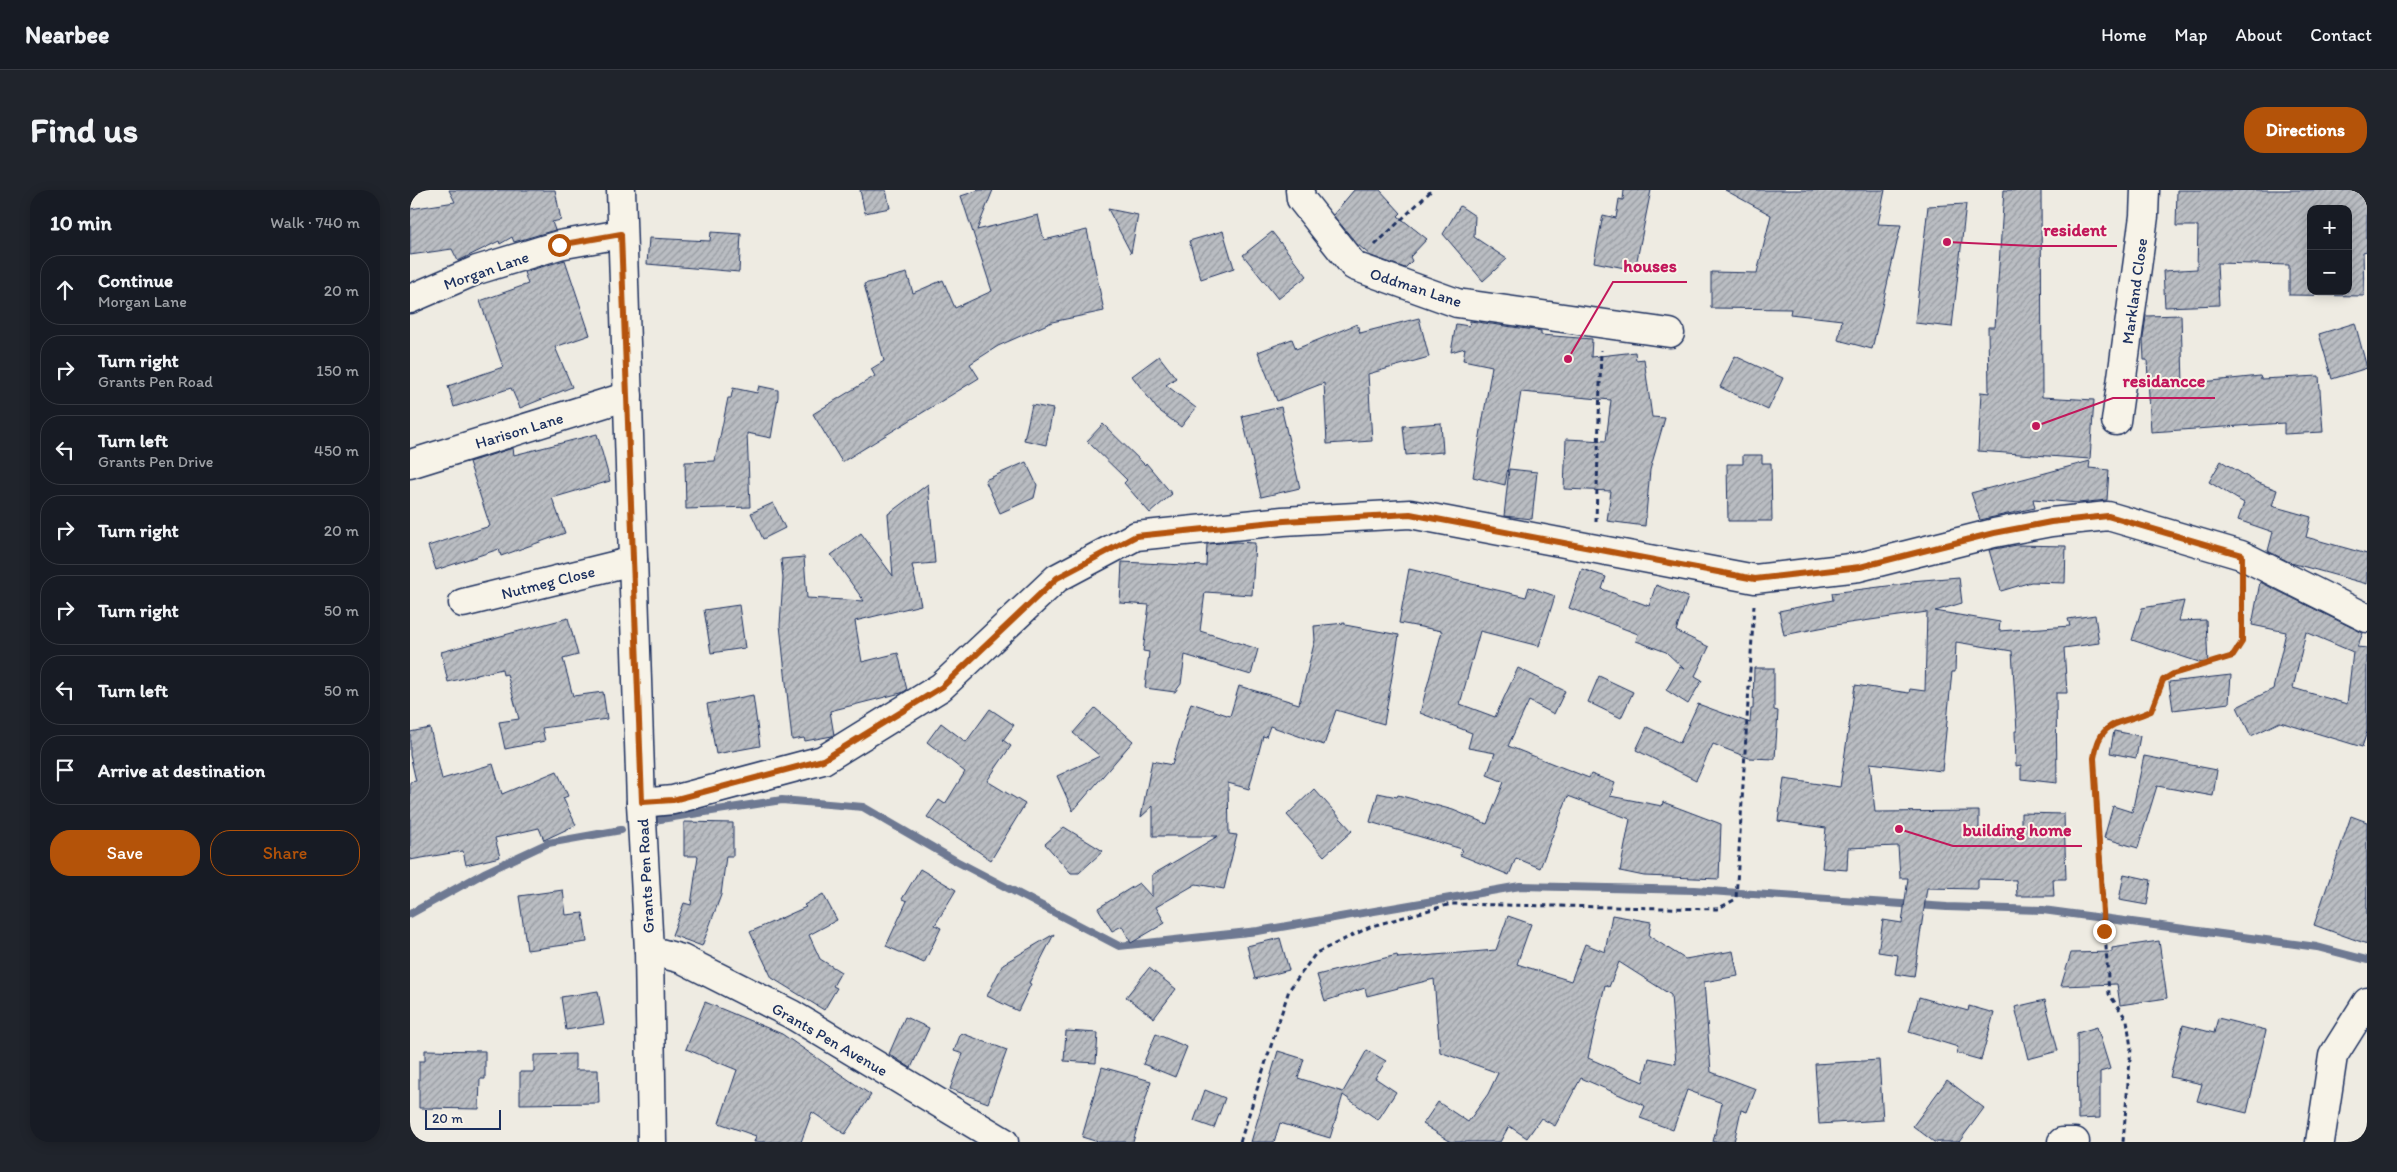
<!DOCTYPE html>
<meta charset="utf-8">
<style>
:root{--surface:#171b24;--page:#20242c;--text:#f1f3f6;--muted:#9ea1a6;--line:#363941;--accent:#b45309}
body{margin:0;font-family:Itim,sans-serif;background:var(--page);color:var(--text)}
.controls{position:absolute;right:15px;top:15px;display:grid;overflow:hidden;border-radius:10px;box-shadow:0 2px 12px #0003}
.controls button{width:45px;height:45px;display:grid;place-items:center;padding:0;border:0;border-bottom:1px solid var(--line);background:var(--surface);color:var(--text);font:25px sans-serif}
.scale{position:absolute;left:15px;bottom:12px;width:76px;box-sizing:border-box;padding-left:5px;border:2px solid #1b2f5e;border-top:0;font-size:14px;line-height:18px;white-space:nowrap;color:#1b2f5e;-webkit-text-stroke:4px #f7f3e8;paint-order:stroke}
.stop{position:absolute;width:15px;height:15px;margin:-11px;border:4px solid #b45309;border-radius:50%;background:#fff}
.stop.end{background:#b45309;border-color:#fff;box-shadow:0 1px 5px #0008}
.list{margin:0;padding:0;list-style:none}
h2{display:flex;justify-content:space-between;align-items:center;height:65px;margin:0;padding:0 20px;font-size:21px}
h2 small{font-size:16px;font-weight:400;color:var(--muted)}
.list li{display:grid;grid-template-columns:32px 1fr auto;gap:15px;align-items:center;box-sizing:border-box;height:70px;margin:0 10px 10px;padding:0 10px;border:1px solid var(--line);border-radius:20px}
.list b{display:block;font-size:19px;white-space:nowrap}
.list p{margin:0;font-size:16px;white-space:nowrap;color:var(--muted)}
.list em{font-size:16px;font-style:normal;color:var(--muted)}
.actions{display:flex;gap:10px;padding:15px 20px}
.actions a{flex:1;padding:11px 0;border:1px solid var(--accent);border-radius:20px;text-align:center;font-size:18px;color:var(--accent)}
.actions .main{background:var(--accent);color:#fff}
.icon{flex:none;width:28px;height:28px;fill:none;stroke:currentColor;stroke-width:2;stroke-linecap:round;stroke-linejoin:round}
.map{position:relative;flex:none;width:1957px;height:952px;overflow:hidden;border-radius:20px}
header{display:flex;align-items:center;gap:30px;box-sizing:border-box;height:70px;padding:0 25px;background:var(--surface);border-bottom:1px solid var(--line)}
header strong{font-size:24px}
nav{display:flex;gap:28px;margin-inline-start:auto;font-size:18px}
.intro{display:flex;align-items:center;justify-content:space-between;box-sizing:border-box;height:120px;padding:0 30px}
h1{margin:0;font-size:35px}
.button{padding:12px 22px;border-radius:20px;background:var(--accent);color:#fff;font-size:18px;font-weight:700}
main{display:flex;gap:30px;padding:0 30px}
aside{flex:1;background:var(--surface);border-radius:20px;box-shadow:0 2px 12px #0003}
.map>svg:first-child{display:block}
.lines{fill:none;stroke-linecap:round;stroke-linejoin:round}
.stream{stroke:#6e7992;stroke-width:8}
.building{fill:url(#building-hatch);stroke:#1b2f5e;fill-rule:evenodd}
.minor-casing{stroke:#1b2f5e;stroke-width:31}
.secondary-casing{stroke:#1b2f5e;stroke-width:31}
.path{stroke:#1b2f5e;stroke-width:3;stroke-dasharray:5 4;stroke-linecap:butt}
.minor{stroke:#f7f3e8;stroke-width:28}
.secondary{stroke:#f7f3e8;stroke-width:28}
.route{stroke:#b45309;stroke-width:6}
.labels{text-anchor:middle;stroke-width:4;stroke-linejoin:round;paint-order:stroke}
.street-label{font-size:16px;fill:#1b2f5e;stroke:#f7f3e8}
.leader{fill:none;stroke:#c2185b;stroke-width:2}
.callout-dot{fill:#c2185b;stroke:#f7f3e8;stroke-width:2}
.callout-label{font-size:18px;text-anchor:middle;font-weight:bold;fill:#c2185b;stroke:#f7f3e8;stroke-width:4;stroke-linejoin:round;paint-order:stroke}
</style>
<header>
<strong>Nearbee</strong>
<nav><a>Home</a><a>Map</a><a>About</a><a>Contact</a></nav>
</header>
<div class="intro"><h1>Find us</h1><a class="button">Directions</a></div>
<main>
<aside>
<h2>10 min<small>Walk · 740 m</small></h2>
<ul class="list">
<li><svg class="icon" aria-label="ahead" viewBox="0 0 24 24"><path d="M12 20V5M6 11l6-6 6 6"/></svg><div><b>Continue</b><p>Morgan Lane</p></div><em>20 m</em></li>
<li><svg class="icon" aria-label="right" viewBox="0 0 24 24"><path d="M7 20v-9h11M14 6l5 5-5 5"/></svg><div><b>Turn right</b><p>Grants Pen Road</p></div><em>150 m</em></li>
<li><svg class="icon" aria-label="left" viewBox="0 0 24 24"><path d="M17 20v-9H6M10 6l-5 5 5 5"/></svg><div><b>Turn left</b><p>Grants Pen Drive</p></div><em>450 m</em></li>
<li><svg class="icon" aria-label="right" viewBox="0 0 24 24"><path d="M7 20v-9h11M14 6l5 5-5 5"/></svg><div><b>Turn right</b></div><em>20 m</em></li>
<li><svg class="icon" aria-label="right" viewBox="0 0 24 24"><path d="M7 20v-9h11M14 6l5 5-5 5"/></svg><div><b>Turn right</b></div><em>50 m</em></li>
<li><svg class="icon" aria-label="left" viewBox="0 0 24 24"><path d="M17 20v-9H6M10 6l-5 5 5 5"/></svg><div><b>Turn left</b></div><em>50 m</em></li>
<li><svg class="icon" aria-label="arrive" viewBox="0 0 24 24"><path d="M6 21V4h12l-3 4 3 4H6"/></svg><div><b>Arrive at destination</b></div></li>
</ul>
<div class="actions"><a class="main">Save</a><a>Share</a></div>
</aside>
<div class="map">
<svg width="1957" height="952" viewBox="0 0 1957 952">
<defs>
<pattern id="building-hatch" width="6" height="6" patternUnits="userSpaceOnUse" patternTransform="scale(1.25)"><rect width="6" height="6" fill="#babdc2"/><path d="M-1 1l2-2M0 6l6-6M5 7l2-2" fill="none" stroke="#969aa1"/></pattern>
</defs>
<rect width="100%" height="100%" fill="#eeebe2"/>
<filter id="ink" filterUnits="userSpaceOnUse"><feTurbulence type="fractalNoise" baseFrequency=".02" numOctaves="2"/><feDisplacementMap in="SourceGraphic" scale="10" xChannelSelector="R" yChannelSelector="G"/><feConvolveMatrix kernelMatrix="1 2 1 2 8 2 1 2 1" color-interpolation-filters="sRGB"/></filter>
<g filter="url(#ink)">
<g class="lines">
<path class="stream" d="M 244,630 L 372,610 L 453,617 L 546,671 L 709,756 L 848,741 L 1110,696 L 1285,700 L 1537,717 L 1633,720 L 1907,757 L 1957,770
M 0,724 L 76,682 L 138,653 L 211,640"/>
</g>
<path class="building" d="M 39,0 L 145,0 L 151,30 L 142,32 L 145,40 L 104,52 L 102,47 L 90,54 L 89,51 L 48,71 L 42,59 L 0,65 L 0,19 L 45,12 Z
M 450,0 L 476,0 L 480,18 L 455,23 Z
M 569,0 L 583,0 L 567,40 L 628,25 L 634,50 L 677,40 L 694,121 L 642,132 L 588,156 L 560,174 L 569,188 L 432,272 L 403,224 L 465,186 L 461,179 L 474,171 L 454,94 L 497,83 L 503,103 L 533,90 L 545,118 L 582,101 L 551,6 Z
M 944,0 L 970,0 L 991,23 L 988,26 L 1017,49 L 1000,67 L 1002,71 L 995,78 L 961,66 L 947,54 L 923,25 Z
M 1214,0 L 1241,0 L 1225,80 L 1184,72 L 1193,25 L 1206,28 L 1209,9 L 1213,10 Z
M 1315,0 L 1475,0 L 1468,34 L 1491,35 L 1462,159 L 1428,150 L 1432,130 L 1380,124 L 1381,119 L 1301,118 L 1301,82 L 1347,83 L 1361,25 Z
M 1594,0 L 1631,0 L 1632,207 L 1684,210 L 1680,269 L 1568,261 L 1571,202 L 1579,203 L 1578,137 L 1585,137 Z
M 1767,0 L 1957,0 L 1957,61 L 1953,62 L 1954,106 L 1879,105 L 1879,75 L 1807,73 L 1809,115 L 1755,117 L 1753,81 L 1787,79 L 1788,36 L 1766,36 ZM 1901,19 L 1938,19 L 1938,101 L 1901,101 Z
M 1556,14 L 1542,137 L 1505,133 L 1518,16 Z
M 1050,16 L 1065,26 L 1064,47 L 1097,69 L 1073,91 L 1033,44 Z
M 698,19 L 728,25 L 721,63 Z
M 813,41 L 824,78 L 791,89 L 779,51 Z
M 301,42 L 331,44 L 329,82 L 237,74 L 239,48 L 300,51 Z
M 862,42 L 897,86 L 868,109 L 833,65 Z
M 155,70 L 180,145 L 145,157 L 162,197 L 110,218 L 101,198 L 44,217 L 38,196 L 93,177 L 70,111 L 118,94 L 114,82 Z
M 1771,125 L 1773,194 L 1850,186 L 1851,189 L 1909,186 L 1913,242 L 1874,244 L 1874,233 L 1741,242 L 1737,170 L 1734,170 L 1733,148 L 1736,126 Z
M 1009,128 L 1019,167 L 958,184 L 962,251 L 917,254 L 914,193 L 867,211 L 848,162 L 882,149 L 886,159 L 947,134 L 950,143 Z
M 1060,131 L 1131,141 L 1131,145 L 1182,149 L 1181,167 L 1225,162 L 1226,170 L 1234,169 L 1242,227 L 1255,228 L 1240,280 L 1235,336 L 1197,331 L 1201,301 L 1154,299 L 1156,249 L 1196,251 L 1201,210 L 1111,202 L 1095,295 L 1063,287 L 1082,176 L 1053,170 L 1055,158 L 1041,162 L 1046,134 L 1059,136 Z
M 1945,133 L 1957,178 L 1922,189 L 1909,144 Z
M 749,166 L 766,188 L 756,195 L 786,218 L 771,237 L 747,219 L 722,186 Z
M 1325,166 L 1373,188 L 1358,220 L 1310,197 Z
M 349,196 L 368,200 L 368,207 L 361,248 L 337,243 L 340,317 L 276,319 L 275,272 L 305,271 L 318,208 L 321,208 L 323,198 L 347,203 Z
M 622,215 L 643,219 L 636,255 L 614,250 Z
M 871,217 L 890,298 L 851,307 L 832,226 Z
M 1031,233 L 1033,262 L 996,265 L 993,236 Z
M 693,234 L 735,275 L 736,273 L 762,304 L 740,323 L 714,293 L 717,290 L 677,251 Z
M 187,244 L 200,291 L 142,308 L 155,343 L 91,366 L 89,359 L 26,380 L 18,356 L 80,336 L 59,272 L 103,258 L 104,265 Z
M 1333,265 L 1352,265 L 1352,273 L 1361,273 L 1362,331 L 1318,331 L 1317,274 L 1333,274 Z
M 1680,271 L 1679,278 L 1699,280 L 1697,310 L 1668,313 L 1623,309 L 1625,318 L 1570,330 L 1561,303 Z
M 1811,271 L 1846,292 L 1867,300 L 1862,316 L 1901,327 L 1896,347 L 1957,364 L 1957,394 L 1881,373 L 1858,361 L 1863,342 L 1828,330 L 1834,313 L 1799,292 Z
M 616,272 L 627,295 L 624,308 L 590,323 L 575,290 Z
M 1099,279 L 1127,282 L 1122,329 L 1094,326 Z
M 518,294 L 525,373 L 502,375 L 511,415 L 445,431 L 452,472 L 488,463 L 497,500 L 491,503 L 420,521 L 424,545 L 422,546 L 395,551 L 394,548 L 382,550 L 370,435 L 373,388 L 371,369 L 394,367 L 397,408 L 454,411 L 421,365 L 451,343 L 483,386 L 478,324 Z
M 363,313 L 375,338 L 353,349 L 341,323 Z
M 825,352 L 845,353 L 842,405 L 795,402 L 790,441 L 848,459 L 841,485 L 775,465 L 771,494 L 765,502 L 735,498 L 739,462 L 733,461 L 739,415 L 710,413 L 712,372 L 796,376 L 797,354 Z
M 1607,355 L 1656,356 L 1655,393 L 1621,392 L 1591,401 L 1579,360 Z
M 999,379 L 1116,407 L 1119,397 L 1145,406 L 1129,456 L 1070,441 L 1050,514 L 1085,527 L 1108,478 L 1155,501 L 1144,524 L 1119,511 L 1098,556 L 1179,588 L 1181,584 L 1205,593 L 1200,606 L 1252,616 L 1253,612 L 1311,634 L 1309,689 L 1234,686 L 1210,681 L 1220,629 L 1158,606 L 1130,678 L 1106,668 L 1099,685 L 1050,665 L 1052,659 L 960,632 L 968,603 L 987,607 L 988,605 L 1043,620 L 1077,634 L 1094,592 L 1077,585 L 1085,563 L 1058,558 L 1062,543 L 1010,523 L 1032,441 L 989,433 Z
M 1172,379 L 1196,387 L 1192,399 L 1239,416 L 1246,395 L 1278,407 L 1266,441 L 1299,457 L 1285,486 L 1292,490 L 1278,514 L 1256,500 L 1270,477 L 1274,479 L 1256,462 L 1226,451 L 1228,444 L 1159,418 Z
M 1549,387 L 1552,413 L 1525,421 L 1590,432 L 1589,441 L 1660,436 L 1658,429 L 1685,425 L 1689,453 L 1654,458 L 1657,503 L 1646,503 L 1647,593 L 1611,589 L 1611,575 L 1606,576 L 1605,541 L 1607,541 L 1602,461 L 1546,452 L 1545,482 L 1542,482 L 1532,581 L 1460,573 L 1465,622 L 1569,621 L 1569,646 L 1611,647 L 1611,623 L 1654,624 L 1656,689 L 1643,689 L 1644,706 L 1607,706 L 1606,690 L 1568,689 L 1568,699 L 1517,698 L 1504,787 L 1485,784 L 1488,765 L 1468,762 L 1473,730 L 1492,733 L 1498,688 L 1490,688 L 1488,656 L 1438,658 L 1437,680 L 1412,678 L 1416,638 L 1368,631 L 1374,589 L 1430,597 L 1445,495 L 1499,503 L 1500,499 L 1515,501 L 1517,422 L 1425,435 L 1374,445 L 1369,421 L 1423,410 L 1422,403 L 1501,393 L 1501,391 Z
M 1850,392 L 1953,443 L 1947,457 L 1957,458 L 1957,542 L 1952,557 L 1870,532 L 1841,546 L 1827,517 L 1863,499 L 1876,442 L 1842,435 ZM 1896,442 L 1943,462 L 1937,514 L 1883,498 Z
M 1774,411 L 1769,431 L 1796,430 L 1798,475 L 1722,450 L 1732,418 Z
M 329,415 L 335,458 L 301,463 L 294,420 Z
M 158,428 L 168,465 L 153,469 L 163,506 L 193,502 L 197,529 L 132,538 L 135,551 L 95,559 L 89,532 L 109,529 L 97,484 L 93,485 L 92,479 L 38,492 L 31,462 Z
M 935,433 L 935,435 L 989,445 L 974,534 L 926,520 L 914,555 L 860,536 L 856,547 L 853,546 L 839,599 L 818,593 L 819,644 L 827,645 L 814,699 L 786,694 L 746,717 L 755,733 L 721,753 L 712,736 L 702,741 L 688,718 L 729,693 L 742,707 L 742,685 L 808,646 L 743,646 L 743,616 L 731,627 L 742,571 L 762,575 L 781,513 L 820,526 L 829,496 L 889,514 L 905,450 L 904,436 Z
M 1344,478 L 1364,478 L 1364,520 L 1368,521 L 1365,569 L 1339,568 L 1303,554 L 1286,590 L 1226,560 L 1237,537 L 1270,553 L 1288,514 L 1340,533 L 1341,519 L 1343,519 Z
M 1821,485 L 1819,513 L 1763,520 L 1759,492 Z
M 1189,486 L 1223,502 L 1211,528 L 1178,512 Z
M 343,505 L 350,556 L 306,564 L 297,514 Z
M 685,518 L 723,551 L 663,621 L 647,586 L 690,566 L 663,543 Z
M 580,519 L 604,535 L 593,550 L 601,556 L 577,591 L 615,614 L 581,670 L 517,627 L 529,610 L 535,614 L 555,582 L 517,552 L 531,533 L 556,552 Z
M 20,538 L 32,589 L 83,574 L 92,604 L 147,581 L 158,606 L 153,608 L 166,635 L 134,650 L 129,638 L 85,648 L 90,667 L 56,675 L 53,661 L 0,670 L 0,592 L 6,591 L 0,565 L 0,542 Z
M 1704,541 L 1730,546 L 1726,568 L 1700,563 Z
M 1734,566 L 1807,580 L 1803,606 L 1747,596 L 1728,658 L 1694,648 L 1703,616 L 1722,622 Z
M 904,599 L 942,641 L 914,666 L 877,625 Z
M 1941,626 L 1957,632 L 1957,754 L 1904,735 Z
M 274,632 L 323,633 L 323,666 L 316,666 L 311,705 L 292,756 L 262,745 L 274,713 L 281,715 L 288,666 L 274,666 Z
M 654,637 L 693,661 L 669,683 L 661,683 L 635,654 Z
M 510,679 L 546,700 L 525,735 L 531,738 L 514,773 L 476,756 L 497,711 L 492,709 Z
M 1714,684 L 1741,690 L 1737,715 L 1709,710 Z
M 153,700 L 156,725 L 173,723 L 177,752 L 117,760 L 109,706 Z
M 413,704 L 427,730 L 399,745 L 410,769 L 431,782 L 423,796 L 427,798 L 414,820 L 362,788 L 340,742 L 396,717 L 394,715 Z
M 1202,725 L 1241,732 L 1239,746 L 1275,769 L 1323,761 L 1328,786 L 1294,792 L 1301,882 L 1346,899 L 1337,922 L 1331,920 L 1324,952 L 1303,952 L 1312,913 L 1277,900 L 1263,940 L 1230,928 L 1235,916 L 1171,888 L 1145,936 L 1131,928 L 1117,948 L 1099,936 L 1090,952 L 1041,952 L 1013,934 L 1028,912 L 1058,932 L 1078,904 L 1088,883 L 1030,862 L 1024,789 L 957,806 L 955,798 L 915,811 L 907,785 L 987,765 L 988,768 L 1086,760 L 1098,726 L 1121,734 L 1107,774 L 1161,791 L 1175,754 L 1195,762 ZM 1209,772 L 1261,805 L 1266,874 L 1239,868 L 1233,892 L 1178,868 L 1195,795 L 1199,797 Z
M 644,744 L 619,793 L 621,794 L 608,821 L 577,806 L 593,774 Z
M 870,748 L 879,780 L 845,789 L 837,756 Z
M 1749,751 L 1757,808 L 1710,815 L 1707,794 L 1651,796 L 1661,763 L 1702,762 L 1702,758 Z
M 739,778 L 766,799 L 744,828 L 716,807 Z
M 188,801 L 194,834 L 156,840 L 151,807 Z
M 1509,807 L 1558,821 L 1559,816 L 1584,823 L 1571,870 L 1546,863 L 1548,857 L 1499,842 Z
M 1635,810 L 1648,861 L 1618,869 L 1605,817 Z
M 295,812 L 372,844 L 461,905 L 435,944 L 402,922 L 391,952 L 344,952 L 346,946 L 309,933 L 327,880 L 276,859 Z
M 495,827 L 519,838 L 501,878 L 479,864 Z
M 1808,828 L 1856,840 L 1837,923 L 1787,911 L 1792,894 L 1760,887 L 1773,835 L 1804,843 Z
M 1687,837 L 1700,879 L 1690,882 L 1690,928 L 1668,929 L 1667,843 Z
M 656,841 L 688,843 L 686,873 L 654,871 Z
M 551,843 L 597,860 L 578,913 L 540,899 L 553,864 L 544,861 Z
M 746,844 L 777,857 L 765,887 L 733,874 Z
M 15,860 L 75,861 L 75,889 L 70,889 L 69,919 L 9,918 L 9,871 L 15,871 Z
M 957,860 L 976,871 L 965,888 L 986,902 L 968,930 L 933,905 L 920,948 L 870,933 L 864,952 L 841,952 L 868,861 L 894,869 L 888,888 L 933,902 Z
M 165,864 L 165,880 L 188,880 L 189,913 L 110,914 L 110,882 L 124,882 L 124,865 Z
M 1469,870 L 1473,930 L 1409,934 L 1405,874 Z
M 692,877 L 741,891 L 723,952 L 688,952 L 672,947 Z
M 1537,890 L 1574,918 L 1549,952 L 1524,952 L 1503,936 Z
M 795,900 L 815,908 L 804,938 L 784,931 Z"/>
<g class="lines">
<defs>
<path id="minor" d="M 890,0 L 891,9 L 944,76 L 1047,113 L 1260,143
M 0,109 L 67,80 L 149,55 L 211,44
M 1706,231 L 1734,26 L 1735,0
M 0,274 L 218,206
M 53,413 L 223,371
M 231,613 L 263,610 L 413,570 L 531,497 L 647,388 L 726,346 L 873,331 L 1000,324 L 1345,389 L 1449,377 L 1584,343 L 1641,332 L 1698,326 L 1831,365 L 1957,428
M 239,760 L 272,769 L 381,824 L 594,952
M 1652,952 L 1665,952
M 1910,952 L 1923,866 L 1957,812"/>
<path id="secondary" d="M 211,0 L 231,613 L 239,760 L 242,952"/>
</defs>
<use href="#minor" class="minor-casing"/>
<use href="#secondary" class="secondary-casing"/>
<path class="path" d="M 965,55 L 1022,0
M 1186,332 L 1191,160
M 830,952 L 879,800 L 906,763 L 962,736 L 1041,714 L 1307,719 L 1326,709 L 1344,415
M 1713,952 L 1721,858 L 1717,830 L 1699,804 L 1684,568 C 1690,528 1710,535 1741,521 L 1753,490 L 1763,484 L 1823,466 L 1832,451 L 1832,395"/>
<use href="#minor" class="minor"/>
<use href="#secondary" class="secondary"/>
</g>
</g>
<g class="lines" filter="url(#ink)">
<path class="route" d="M 149,55 L 211,44 L 232,612 L 263,610 L 413,570 L 532,497 L 647,388 L 726,346 L 874,331 L 1000,324 L 1345,389 L 1450,377 L 1584,343 L 1641,332 L 1698,326 L 1832,365 L 1832,452 L 1823,466 L 1763,484 L 1753,490 L 1741,521 C 1710,535 1690,528 1684,568 L 1694,741"/>
</g>
<g class="labels">
<g class="street-label">
<text transform="translate(76 80) rotate(-19)" y="6">Morgan Lane</text>
<text transform="translate(1006 97) rotate(18)" y="6">Oddman Lane</text>
<text transform="translate(1724 101) rotate(-82)" y="6">Markland Close</text>
<text transform="translate(109 240) rotate(-17)" y="6">Harison Lane</text>
<text transform="translate(138 392) rotate(-14)" y="6">Nutmeg Close</text>
<text transform="translate(235 686) rotate(-93)" y="6">Grants Pen Road</text>
<text transform="translate(420 849) rotate(30)" y="6">Grants Pen Avenue</text>
</g>
</g>
<path class="leader" d="M1537 52L1623 56H1707M1158 169L1203 92H1277M1626 236L1703 208H1805M1489 639L1543 656H1672"/>
<g class="callout-dot">
<circle cx="1537" cy="52" r="5"/>
<circle cx="1158" cy="169" r="5"/>
<circle cx="1626" cy="236" r="5"/>
<circle cx="1489" cy="639" r="5"/>
</g>
<g class="callout-label">
<text x="1665" y="46">resident</text>
<text x="1240" y="82">houses</text>
<text x="1754" y="197">residancce</text>
<text x="1607" y="646">building home</text>
</g>
</svg>
<div class="controls">
<button>+</button>
<button>−</button>
</div>
<div class="scale">20 m</div>
<div class="stop" style="left:149px;top:55px"></div>
<div class="stop end" style="left:1694px;top:741px"></div>
</div>
</main>
